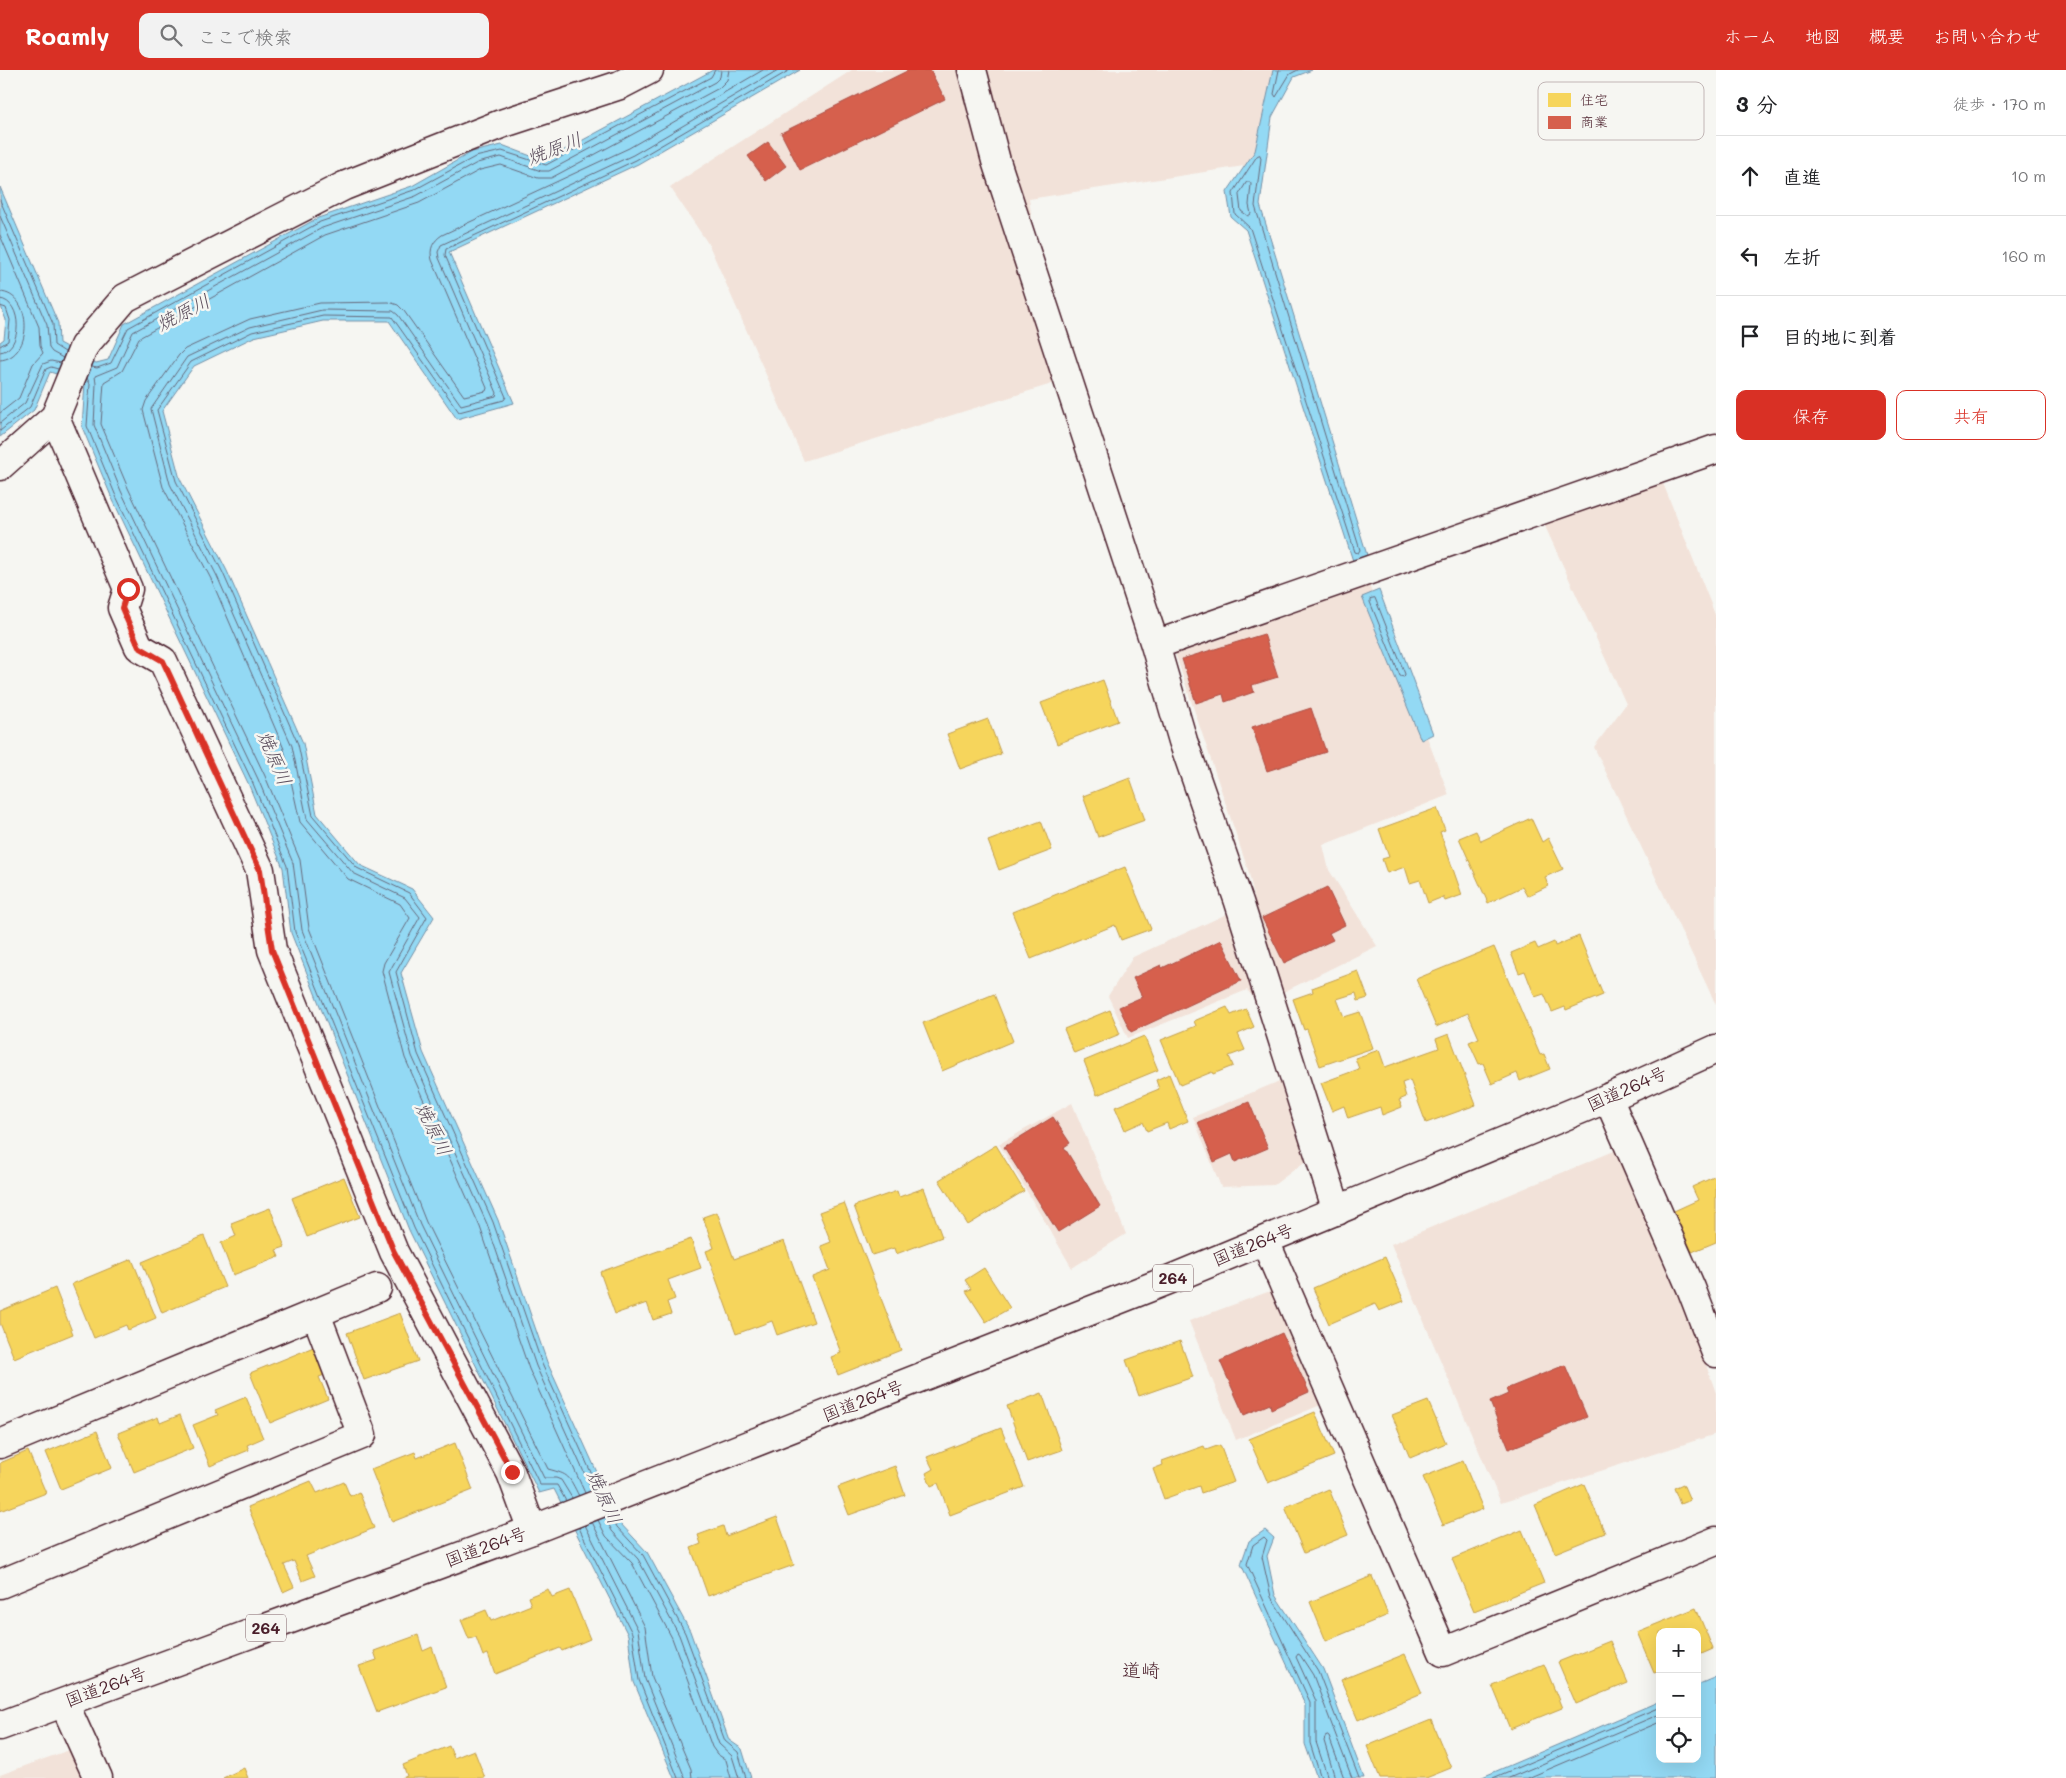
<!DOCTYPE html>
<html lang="ja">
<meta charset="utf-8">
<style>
:root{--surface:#fff;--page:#f2f2f2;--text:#202124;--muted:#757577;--line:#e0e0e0;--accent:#d93025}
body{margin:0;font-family:Mali,"Klee One",sans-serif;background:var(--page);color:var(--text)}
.controls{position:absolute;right:15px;bottom:15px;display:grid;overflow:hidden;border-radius:10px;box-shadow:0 5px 20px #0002}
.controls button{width:45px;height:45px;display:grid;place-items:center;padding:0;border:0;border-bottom:1px solid var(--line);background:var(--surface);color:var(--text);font:25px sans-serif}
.stop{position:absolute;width:15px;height:15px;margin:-11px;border:4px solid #d93025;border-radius:50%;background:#fff}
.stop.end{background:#d93025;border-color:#fff;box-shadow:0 1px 5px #0008}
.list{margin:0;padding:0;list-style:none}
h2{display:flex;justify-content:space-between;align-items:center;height:65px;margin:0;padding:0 20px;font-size:21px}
h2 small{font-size:16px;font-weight:400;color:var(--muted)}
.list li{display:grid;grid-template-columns:32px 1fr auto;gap:15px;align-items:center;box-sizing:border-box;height:80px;padding:0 20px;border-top:1px solid var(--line)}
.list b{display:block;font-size:19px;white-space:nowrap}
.list em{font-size:16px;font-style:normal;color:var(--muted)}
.actions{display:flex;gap:10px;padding:15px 20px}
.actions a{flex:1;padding:11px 0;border:1px solid var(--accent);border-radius:10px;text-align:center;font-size:18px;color:var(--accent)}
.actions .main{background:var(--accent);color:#fff}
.icon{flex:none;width:28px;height:28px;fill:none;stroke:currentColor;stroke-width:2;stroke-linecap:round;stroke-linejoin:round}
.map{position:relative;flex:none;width:1716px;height:1708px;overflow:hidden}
header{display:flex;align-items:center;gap:30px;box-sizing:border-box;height:70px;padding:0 25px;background:var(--accent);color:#fff}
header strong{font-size:24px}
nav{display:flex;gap:28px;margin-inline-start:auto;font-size:18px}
.search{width:350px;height:45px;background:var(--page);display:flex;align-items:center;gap:12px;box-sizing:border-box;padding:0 18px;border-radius:10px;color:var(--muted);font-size:19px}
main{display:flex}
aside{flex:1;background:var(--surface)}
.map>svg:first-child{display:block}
.built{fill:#f2e2d9}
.water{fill:#93d9f4;stroke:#768fa4}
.homes{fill:#f6d55c;stroke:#c29e4d}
.shops{fill:#d6604d;stroke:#ac4c43}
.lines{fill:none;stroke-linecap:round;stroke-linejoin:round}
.shore{stroke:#67697b;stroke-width:1}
.minor-casing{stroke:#4a1f2b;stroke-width:31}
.highway-casing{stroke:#4a1f2b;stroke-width:31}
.minor{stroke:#f6f6f2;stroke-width:28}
.highway{stroke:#f6f6f2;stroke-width:28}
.route{stroke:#d93025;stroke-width:6}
.labels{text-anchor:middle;stroke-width:5;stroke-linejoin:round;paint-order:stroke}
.shield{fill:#f6f6f2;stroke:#7e6067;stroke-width:1}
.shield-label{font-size:16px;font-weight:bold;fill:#4a1f2b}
.street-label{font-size:18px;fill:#4a1f2b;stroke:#f6f6f2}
.water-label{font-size:19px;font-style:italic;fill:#5c4e5d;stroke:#f6f6f2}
.neighbourhood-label{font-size:19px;fill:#4a1f2b;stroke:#f6f6f2}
.key{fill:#f6f6f2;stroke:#c2b6b6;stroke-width:1}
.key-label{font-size:14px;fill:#4a1f2b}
</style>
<header>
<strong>Roamly</strong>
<div class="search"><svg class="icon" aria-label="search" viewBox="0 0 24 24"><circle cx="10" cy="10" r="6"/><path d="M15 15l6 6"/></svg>ここで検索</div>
<nav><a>ホーム</a><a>地図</a><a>概要</a><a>お問い合わせ</a></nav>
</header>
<main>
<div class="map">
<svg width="1716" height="1708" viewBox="0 0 1716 1708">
<rect width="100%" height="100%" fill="#f6f6f2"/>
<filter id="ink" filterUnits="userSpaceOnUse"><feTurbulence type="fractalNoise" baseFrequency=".02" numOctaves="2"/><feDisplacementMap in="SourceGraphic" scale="10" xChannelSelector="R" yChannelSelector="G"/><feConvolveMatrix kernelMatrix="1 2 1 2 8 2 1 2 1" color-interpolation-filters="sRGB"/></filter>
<g filter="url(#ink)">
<path class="built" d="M 852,0 L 1278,0 L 1257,94 L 1029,129 L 1055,313 L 804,391 L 709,175 L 670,117 Z
M 1663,413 L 1716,547 L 1716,935 L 1594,677 L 1626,634 L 1544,454 Z
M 1369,515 L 1449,725 L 1323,775 L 1329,800 L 1377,876 L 1259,934 L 1247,920 L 1128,968 L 1108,926 L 1133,887 L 1255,831 L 1249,803 L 1175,583 Z
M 1282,1010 L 1311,1087 L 1274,1115 L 1221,1117 L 1193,1047 Z
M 1072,1033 L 1126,1164 L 1072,1198 L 999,1074 Z
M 1619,1079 L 1683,1229 L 1716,1323 L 1716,1364 L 1501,1433 L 1391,1174 Z
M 1273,1220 L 1323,1334 L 1236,1370 L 1189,1251 Z
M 69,1680 L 81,1708 L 0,1708 L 0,1705 Z"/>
<path class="water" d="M 713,0 L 800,0 L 638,94 L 449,182 L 514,333 L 457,349 L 389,251 L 323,251 L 254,267 L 194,296 L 162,341 L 180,409 L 227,501 L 303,673 L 317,744 L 360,795 L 412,819 L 434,847 L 401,903 L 423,982 L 498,1150 L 547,1292 L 620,1453 L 647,1482 L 690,1561 L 729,1670 L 742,1679 L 751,1708 L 674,1708 L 634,1612 L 628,1565 L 554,1419 L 539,1423 L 409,1160 L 291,863 L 283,798 L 248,713 L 111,426 L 82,357 L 85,313 L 50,302 L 34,340 L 0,367 L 0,272 L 4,269 L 6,250 L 0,234 L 0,117 L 58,253 L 59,273 L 96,293 L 108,290 L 124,254 L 318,148 L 412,116 L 472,82 L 502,75 L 544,91 Z
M 1273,0 L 1312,0 L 1294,7 L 1272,47 L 1260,135 L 1367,485 L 1353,491 L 1246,160 L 1231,147 L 1227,122 L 1255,81 Z
M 1379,520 L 1433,664 L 1421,670 L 1362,527 Z
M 1265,1460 L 1274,1468 L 1267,1486 L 1275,1525 L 1323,1599 L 1364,1708 L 1317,1708 L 1305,1674 L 1305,1634 L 1241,1494 L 1249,1471 Z
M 1716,1607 L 1716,1708 L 1480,1708 L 1660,1631 L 1660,1689 L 1697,1689 L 1697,1615 Z"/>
<path class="homes" d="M 1103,610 L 1118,651 L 1057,674 L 1041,633 Z
M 988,649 L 1001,684 L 960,699 L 947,664 Z
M 1130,708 L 1145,750 L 1098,767 L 1083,726 Z
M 1437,738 L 1445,760 L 1440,762 L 1462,825 L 1445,831 L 1443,827 L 1428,833 L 1420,810 L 1410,813 L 1405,797 L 1387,803 L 1382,789 L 1389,787 L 1379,759 Z
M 1531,748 L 1542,772 L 1548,768 L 1563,799 L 1545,807 L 1548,816 L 1527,826 L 1522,817 L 1488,833 L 1459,768 L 1476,761 L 1481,771 Z
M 1041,751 L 1052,780 L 999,800 L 988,771 Z
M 1125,797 L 1151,859 L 1121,870 L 1115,855 L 1031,889 L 1012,842 Z
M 1579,866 L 1603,925 L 1566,940 L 1565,937 L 1552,942 L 1544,924 L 1535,927 L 1525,901 L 1519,903 L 1511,883 L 1535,873 L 1538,879 L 1554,872 L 1555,876 Z
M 1494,877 L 1540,985 L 1544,984 L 1550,999 L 1520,1011 L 1517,1003 L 1492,1014 L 1483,993 L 1479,994 L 1469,972 L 1479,968 L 1468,943 L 1436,957 L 1416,909 Z
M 1358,901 L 1368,928 L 1358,931 L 1356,923 L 1337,929 L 1344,947 L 1360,942 L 1373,978 L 1320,996 L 1307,959 L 1304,960 L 1293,929 L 1313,922 L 1312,918 Z
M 994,924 L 1013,971 L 942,1001 L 923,953 Z
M 1227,937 L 1231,945 L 1246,939 L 1254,957 L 1238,964 L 1245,980 L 1229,986 L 1233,996 L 1213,1004 L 1212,1002 L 1180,1015 L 1161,970 L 1196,956 L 1194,951 Z
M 1110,940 L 1120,964 L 1074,983 L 1064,959 Z
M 1449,964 L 1476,1035 L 1426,1053 L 1410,1010 L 1402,1013 L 1406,1027 L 1399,1030 L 1402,1037 L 1382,1045 L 1380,1037 L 1348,1048 L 1344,1036 L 1332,1041 L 1321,1013 L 1359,999 L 1355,988 L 1379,980 L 1385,997 L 1439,978 L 1436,969 Z
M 1144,966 L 1158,1000 L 1097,1025 L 1084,991 Z
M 1169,1004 L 1188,1051 L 1169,1059 L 1167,1053 L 1147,1061 L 1143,1052 L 1125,1060 L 1115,1037 L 1159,1019 L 1156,1010 Z
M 996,1075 L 1024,1121 L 968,1155 L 939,1110 Z
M 1716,1106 L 1716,1172 L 1692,1182 L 1674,1141 L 1698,1130 L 1692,1117 Z
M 344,1107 L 360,1147 L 307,1167 L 292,1128 Z
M 924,1118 L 942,1167 L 896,1184 L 894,1178 L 872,1185 L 854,1136 L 897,1121 L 899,1127 Z
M 844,1133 L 901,1280 L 838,1305 L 831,1287 L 841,1283 L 812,1207 L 830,1200 L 821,1176 L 831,1172 L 819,1142 Z
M 270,1138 L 285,1177 L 276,1180 L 279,1187 L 233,1205 L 221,1173 L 236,1166 L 231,1153 Z
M 717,1142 L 734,1189 L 784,1171 L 814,1252 L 777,1265 L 772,1251 L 736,1264 L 706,1181 L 714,1178 L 703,1147 Z
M 204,1166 L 225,1217 L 162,1243 L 142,1192 Z
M 691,1169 L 701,1198 L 668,1210 L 675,1229 L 667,1232 L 671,1244 L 653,1250 L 647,1233 L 615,1244 L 600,1202 Z
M 1385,1187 L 1404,1231 L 1379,1241 L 1375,1234 L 1329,1254 L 1313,1218 Z
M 132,1189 L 156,1248 L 128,1260 L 126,1255 L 94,1268 L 72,1214 Z
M 984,1198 L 1010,1238 L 986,1252 L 966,1221 L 971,1219 L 965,1210 Z
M 55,1218 L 73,1264 L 14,1288 L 0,1253 L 0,1241 Z
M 400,1243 L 418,1291 L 364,1310 L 347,1263 Z
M 1180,1271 L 1193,1307 L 1139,1326 L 1126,1290 Z
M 316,1276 L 327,1304 L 319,1307 L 328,1329 L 270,1353 L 250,1303 Z
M 1042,1323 L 1062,1380 L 1027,1392 L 1007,1336 Z
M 246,1327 L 263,1368 L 247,1375 L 249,1380 L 210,1396 L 193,1355 L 218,1345 L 215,1340 Z
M 1428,1331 L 1446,1373 L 1410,1388 L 1392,1345 Z
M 1315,1342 L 1334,1386 L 1268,1413 L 1249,1369 Z
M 180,1345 L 193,1378 L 134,1402 L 118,1363 L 158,1347 L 160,1353 Z
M 1001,1358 L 1024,1417 L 950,1445 L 938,1413 L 931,1416 L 926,1403 L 933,1399 L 927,1387 Z
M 97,1361 L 112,1398 L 61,1419 L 46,1382 Z
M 455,1373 L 473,1420 L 392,1452 L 371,1399 L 415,1382 L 417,1388 Z
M 1220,1375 L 1234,1412 L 1201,1423 L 1199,1416 L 1164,1429 L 1153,1399 L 1163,1395 L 1162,1391 L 1204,1376 L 1206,1380 Z
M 28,1381 L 46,1423 L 0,1441 L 0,1393 Z
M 1463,1391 L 1483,1439 L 1443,1455 L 1423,1407 Z
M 895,1396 L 905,1425 L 849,1445 L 838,1417 Z
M 311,1411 L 317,1423 L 344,1412 L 350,1426 L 359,1422 L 374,1458 L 306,1486 L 315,1506 L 302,1511 L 294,1491 L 284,1495 L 294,1517 L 283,1522 L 248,1437 Z
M 1584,1414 L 1605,1463 L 1555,1483 L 1535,1435 Z
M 1683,1414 L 1690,1430 L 1680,1434 L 1674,1418 Z
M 1329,1419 L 1348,1465 L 1304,1483 L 1285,1437 Z
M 777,1447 L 794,1495 L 708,1526 L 691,1478 L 701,1474 L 698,1465 L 723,1456 L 726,1466 Z
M 1522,1460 L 1544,1513 L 1474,1541 L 1452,1489 Z
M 1372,1506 L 1388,1545 L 1326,1571 L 1310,1532 Z
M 548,1519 L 552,1527 L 570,1520 L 590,1569 L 562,1581 L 560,1578 L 495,1604 L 488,1584 L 483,1586 L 476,1567 L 469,1569 L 461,1550 L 486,1540 L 491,1551 L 531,1535 L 528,1527 Z
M 1696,1538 L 1713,1579 L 1697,1586 L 1697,1562 L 1660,1562 L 1660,1601 L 1654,1603 L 1637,1562 Z
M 418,1565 L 423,1581 L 432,1577 L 446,1617 L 377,1642 L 359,1596 L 377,1590 L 374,1581 Z
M 1610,1571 L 1628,1613 L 1576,1634 L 1558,1592 Z
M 1405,1584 L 1422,1623 L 1358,1650 L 1341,1610 Z
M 1544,1594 L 1562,1638 L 1510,1659 L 1492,1615 Z
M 1431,1650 L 1451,1698 L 1426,1708 L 1380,1708 L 1367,1676 Z
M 449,1676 L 454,1688 L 474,1680 L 485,1708 L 402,1708 L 407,1706 L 403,1695 Z
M 244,1698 L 248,1708 L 223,1708 Z"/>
<path class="shops" d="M 909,0 L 930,0 L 945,29 L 800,100 L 781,63 Z
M 768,72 L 786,96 L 766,111 L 748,86 Z
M 1264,564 L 1278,607 L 1252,615 L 1254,622 L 1225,632 L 1223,624 L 1196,633 L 1182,589 Z
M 1311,638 L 1326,682 L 1267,701 L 1252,657 Z
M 1327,817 L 1345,855 L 1329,863 L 1333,870 L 1284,893 L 1262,848 Z
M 1221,870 L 1241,911 L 1131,962 L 1119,937 L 1142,927 L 1133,908 L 1161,895 L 1162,898 Z
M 1249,1032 L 1268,1078 L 1235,1092 L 1232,1084 L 1214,1092 L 1198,1052 Z
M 1053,1047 L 1070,1073 L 1064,1077 L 1100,1136 L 1058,1162 L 1004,1077 Z
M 1282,1263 L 1309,1322 L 1271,1339 L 1270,1334 L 1244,1345 L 1220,1291 Z
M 1565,1295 L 1587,1347 L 1509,1379 L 1490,1332 L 1508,1324 L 1506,1319 Z"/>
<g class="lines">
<path class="shore" d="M 1279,0 L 1274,24 L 1276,27 L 1290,4 L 1298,0
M 1260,85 L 1261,88 L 1255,136 L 1360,480 L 1358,483 L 1355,482 L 1250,158 L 1235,144 L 1233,123 L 1257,86 Z
M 1247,112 L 1250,112 L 1251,114 L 1249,135 L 1251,144 L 1248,146 L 1241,141 L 1239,125 Z
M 0,130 L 53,254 L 54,275 L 65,282
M 0,146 L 47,255 L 49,278 L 52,282 L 63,288
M 0,165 L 39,257 L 40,276 L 43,283 L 33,294 L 19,328 L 0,343
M 0,222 C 33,223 34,288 0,290
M 0,229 C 23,231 23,280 0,282
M 0,236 L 6,238 L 10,250 L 8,271 L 0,276
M 92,297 L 97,298 L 111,293 L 128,258 L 320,152 L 414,120 L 475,87 L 502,81 L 546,95 L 711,7 L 715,0
M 87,308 L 90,314 L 87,356 L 115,424 L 252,711 L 287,796 L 295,862 L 414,1158 L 540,1415 L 557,1415 L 566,1431
M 0,353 L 25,333 L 43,294 L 51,291 L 61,293
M 0,361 L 30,337 L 46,299 L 51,297 L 58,299
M 1375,528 L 1405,604 L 1404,607 L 1400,606 L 1370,532 L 1370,529 Z
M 598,1418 L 542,1294 L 493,1152 L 418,984 L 396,902 L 427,847 L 409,823 L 357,798 L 313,746 L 298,674 L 223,503 L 176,411 L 157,340 L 191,292 L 252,262 L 323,246 L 392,247 L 459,342 L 504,330 L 506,327 L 445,185 L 446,179 L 636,90 L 790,0
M 592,1420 L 536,1296 L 487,1154 L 412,986 L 389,902 L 420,847 L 405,828 L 353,803 L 307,749 L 292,676 L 217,506 L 170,414 L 151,339 L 187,287 L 250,257 L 322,240 L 393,241 L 398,245 L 461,335 L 496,326 L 497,323 L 439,188 L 438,182 L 441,175 L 633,85 L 778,0
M 585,1423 L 529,1299 L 480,1157 L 405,988 L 382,901 L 384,893 L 410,848 L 400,834 L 348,809 L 300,752 L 284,679 L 211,509 L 163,417 L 143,340 L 146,331 L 179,285 L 185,279 L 250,249 L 320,233 L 389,232 L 398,235 L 404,241 L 464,326 L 486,321 L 487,318 L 432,190 C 429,179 433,171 442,165 L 629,78 L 763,0
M 579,1426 C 568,1405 570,1405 548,1399 L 426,1152 L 309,858 L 300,790 L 265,706 L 128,418 L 101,354 L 104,312 L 122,301 L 139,268 L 325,165 L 419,133 L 480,100 L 501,95 L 538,108 L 551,108 L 719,18 L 727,10 L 729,0
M 572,1428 L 561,1410 L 556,1408 L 544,1408 L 420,1155 L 302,860 L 293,793 L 258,709 L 121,421 L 94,355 L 96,314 L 95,306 L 117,297 L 133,262 L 322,158 L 416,126 L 477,93 L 501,87 L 541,101 L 549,101 L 715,12 L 720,7 L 721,0
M 611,1445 L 617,1457 L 643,1485 L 685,1563 L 725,1671 L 738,1682 L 746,1708
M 605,1447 L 612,1461 L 638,1489 L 679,1565 L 719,1674 L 732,1686 L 739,1708
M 598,1450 L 606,1466 L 632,1493 L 672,1568 L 712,1677 L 717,1684 L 726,1690 L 731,1708
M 592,1452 L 645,1557 L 652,1607 L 691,1699 L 692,1708
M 585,1455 L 638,1560 L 645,1609 L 685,1708
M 579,1458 L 632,1563 L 639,1610 L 678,1708
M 1321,1708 L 1310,1673 L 1310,1632 L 1247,1494 L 1253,1475 L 1264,1467 L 1267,1470 L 1262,1487 L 1271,1527 L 1318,1601 L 1359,1708
M 1328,1708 L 1316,1672 L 1316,1631 L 1296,1587 L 1298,1584 L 1300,1585 L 1313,1605 L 1352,1708
M 1335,1708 L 1324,1671 L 1326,1665 L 1329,1667 L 1344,1708
M 1493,1708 L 1660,1637
M 1509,1708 L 1660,1644
M 1528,1708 L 1660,1652"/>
<defs>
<path id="minor" d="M 972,0 L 996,91 L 1155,575 L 1183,671 L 1239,832 L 1337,1141
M 55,347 L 128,519 L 122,538 L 139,577 L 163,591 L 260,800 L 272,880 L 394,1182 L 511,1403 L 532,1460
M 0,396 L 55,347 L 84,276 L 125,228 L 344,116 L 501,54 L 620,15 L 649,0
M 1155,575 L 1716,379
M 1608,1028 L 1691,1218 L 1716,1283
M 1265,1171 L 1443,1582 L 1716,1471
M 0,1374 L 377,1218
M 0,1514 L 362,1365 L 316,1244
M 64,1633 L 98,1708"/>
<path id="highway" d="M 0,1656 L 532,1460 L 1166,1211 L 1608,1028 L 1716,979"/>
</defs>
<use href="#minor" class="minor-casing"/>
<use href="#highway" class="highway-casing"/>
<use href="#minor" class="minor"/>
<use href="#highway" class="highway"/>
</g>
</g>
<g class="lines" filter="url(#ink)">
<path class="route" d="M 128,519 L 122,538 L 139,577 L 163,591 L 260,800 L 272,880 L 394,1182 L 512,1402"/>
</g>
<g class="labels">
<g class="shield">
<rect x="1153" y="1194.5" width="40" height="27" rx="4"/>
<rect x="246" y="1544.5" width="40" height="27" rx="4"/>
</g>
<g class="shield-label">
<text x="1173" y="1214">264</text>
<text x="266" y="1564">264</text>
</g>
<g class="street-label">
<text transform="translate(1627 1019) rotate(-24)" y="6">国道264号</text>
<text transform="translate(1253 1175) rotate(-22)" y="6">国道264号</text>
<text transform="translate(863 1331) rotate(-21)" y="6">国道264号</text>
<text transform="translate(486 1477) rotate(-20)" y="6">国道264号</text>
<text transform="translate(106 1617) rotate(-20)" y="6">国道264号</text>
</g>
<g class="water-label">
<text transform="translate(554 78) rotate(-21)" y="7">焼原川</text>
<text transform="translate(183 242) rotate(-27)" y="7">焼原川</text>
<text transform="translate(275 688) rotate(67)" y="7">焼原川</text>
<text transform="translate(434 1059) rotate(64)" y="7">焼原川</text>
<text transform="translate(605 1427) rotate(66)" y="7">焼原川</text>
</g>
<g class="neighbourhood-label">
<text x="1141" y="1607">道崎</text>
</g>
</g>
<rect x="1538" y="12" width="166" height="58" rx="8" class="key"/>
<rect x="1548" y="23" width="23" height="14" fill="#f6d55c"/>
<rect x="1548" y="46" width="23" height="13" fill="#d6604d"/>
<g class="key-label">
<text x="1580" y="35">住宅</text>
<text x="1580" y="57">商業</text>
</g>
</svg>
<div class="controls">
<button>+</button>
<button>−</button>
<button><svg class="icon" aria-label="locate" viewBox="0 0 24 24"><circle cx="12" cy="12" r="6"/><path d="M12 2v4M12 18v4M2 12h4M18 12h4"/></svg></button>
</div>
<div class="stop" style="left:128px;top:519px"></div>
<div class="stop end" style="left:512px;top:1402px"></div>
</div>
<aside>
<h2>3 分<small>徒歩 · 170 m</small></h2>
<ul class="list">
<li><svg class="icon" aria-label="ahead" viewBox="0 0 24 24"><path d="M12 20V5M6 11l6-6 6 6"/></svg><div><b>直進</b></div><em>10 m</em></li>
<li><svg class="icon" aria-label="left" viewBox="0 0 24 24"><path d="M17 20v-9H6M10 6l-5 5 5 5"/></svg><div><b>左折</b></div><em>160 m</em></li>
<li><svg class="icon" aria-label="arrive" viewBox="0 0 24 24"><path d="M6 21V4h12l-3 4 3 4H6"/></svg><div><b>目的地に到着</b></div></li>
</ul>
<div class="actions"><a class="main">保存</a><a>共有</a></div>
</aside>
</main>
